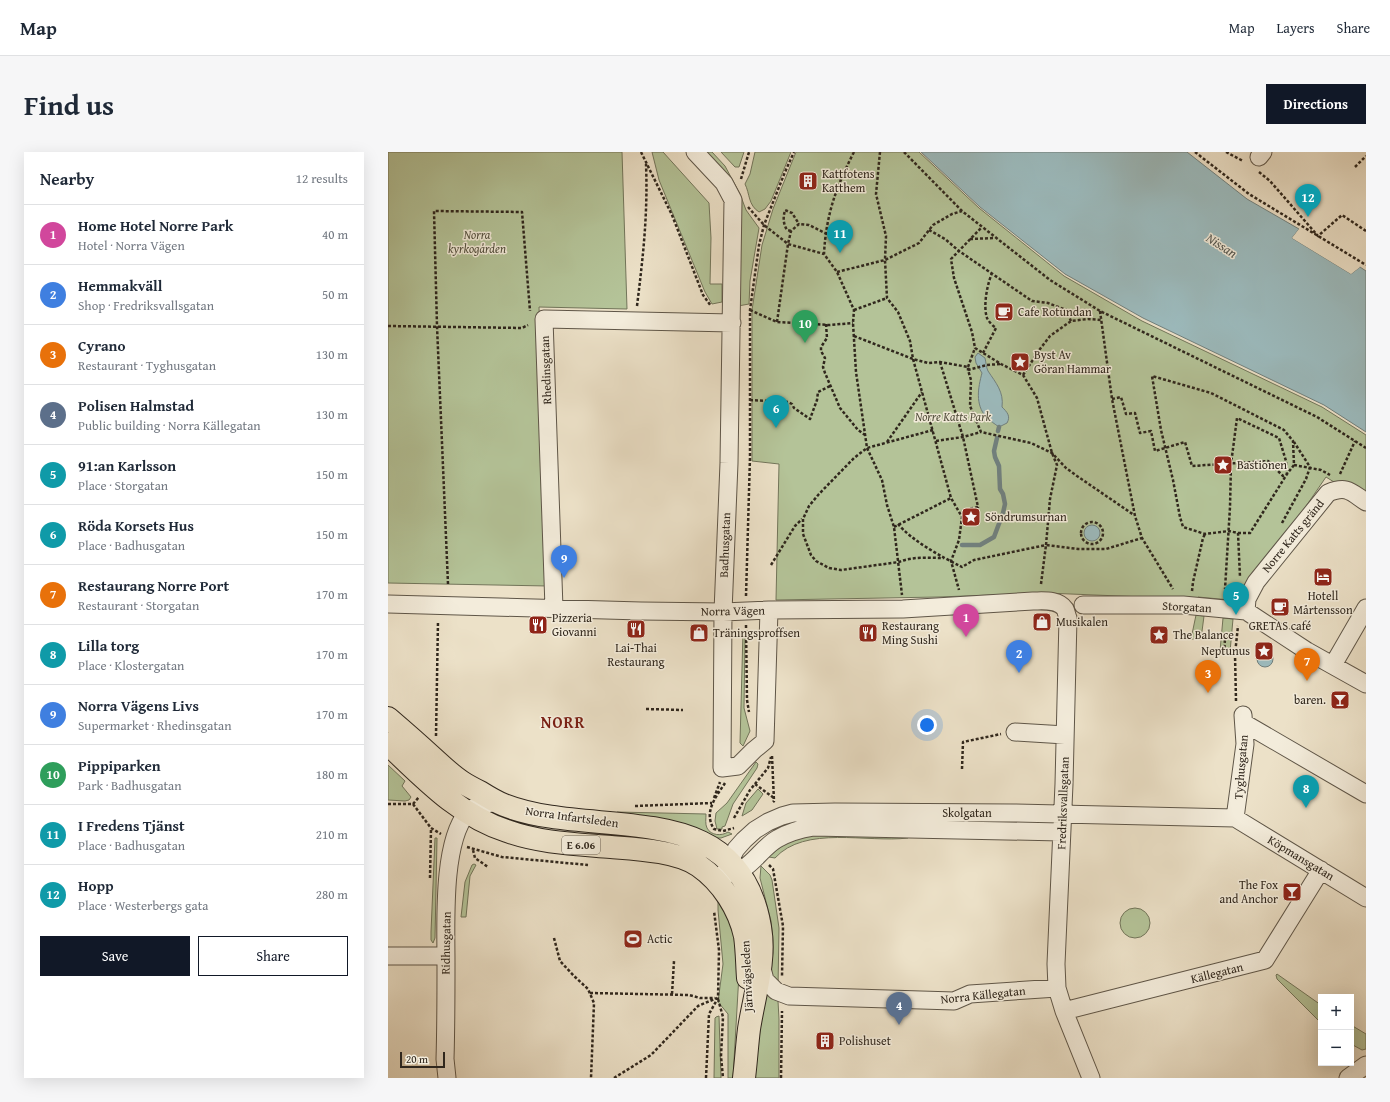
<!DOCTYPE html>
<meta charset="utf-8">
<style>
:root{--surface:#fff;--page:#f6f6f7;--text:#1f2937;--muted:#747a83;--line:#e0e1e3;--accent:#111827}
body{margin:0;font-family:"Gentium Book Plus",serif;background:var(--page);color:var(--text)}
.controls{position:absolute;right:12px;bottom:12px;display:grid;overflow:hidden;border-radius:0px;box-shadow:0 4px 16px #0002}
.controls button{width:36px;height:36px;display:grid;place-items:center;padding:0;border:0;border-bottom:1px solid var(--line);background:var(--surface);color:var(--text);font:20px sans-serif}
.scale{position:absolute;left:12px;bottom:10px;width:45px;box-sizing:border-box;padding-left:4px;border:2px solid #30271d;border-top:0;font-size:11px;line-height:14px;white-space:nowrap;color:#30271d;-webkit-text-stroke:3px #f3ecdb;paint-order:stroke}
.you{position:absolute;left:539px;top:573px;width:14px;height:14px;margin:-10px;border:3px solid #fff;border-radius:50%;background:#1a73e8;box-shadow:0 0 0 6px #1a73e833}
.badge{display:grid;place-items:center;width:26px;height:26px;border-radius:50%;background:var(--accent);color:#fff;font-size:13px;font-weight:700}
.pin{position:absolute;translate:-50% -33px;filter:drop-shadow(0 1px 2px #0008)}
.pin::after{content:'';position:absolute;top:21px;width:14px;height:12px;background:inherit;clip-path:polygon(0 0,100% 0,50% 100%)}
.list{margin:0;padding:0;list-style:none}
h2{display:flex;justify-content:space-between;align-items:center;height:52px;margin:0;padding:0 16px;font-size:17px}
h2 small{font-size:13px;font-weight:400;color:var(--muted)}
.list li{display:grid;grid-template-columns:26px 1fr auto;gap:12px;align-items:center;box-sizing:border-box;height:60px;padding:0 16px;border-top:1px solid var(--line)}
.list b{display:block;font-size:15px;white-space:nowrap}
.list p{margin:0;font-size:13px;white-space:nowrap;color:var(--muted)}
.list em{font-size:13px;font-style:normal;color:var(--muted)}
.actions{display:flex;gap:8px;padding:12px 16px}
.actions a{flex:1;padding:9px 0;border:1px solid var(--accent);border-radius:0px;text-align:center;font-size:14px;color:var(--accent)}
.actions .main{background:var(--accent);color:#fff}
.map{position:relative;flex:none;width:978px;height:926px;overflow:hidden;border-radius:0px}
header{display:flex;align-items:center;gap:24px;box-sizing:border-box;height:56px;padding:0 20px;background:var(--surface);border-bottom:1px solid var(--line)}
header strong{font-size:19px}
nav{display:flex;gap:22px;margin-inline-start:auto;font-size:14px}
.intro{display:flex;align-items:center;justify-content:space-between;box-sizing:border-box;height:96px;padding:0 24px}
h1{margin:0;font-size:28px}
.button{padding:10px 18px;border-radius:0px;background:var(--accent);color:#fff;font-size:14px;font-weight:700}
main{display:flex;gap:24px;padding:0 24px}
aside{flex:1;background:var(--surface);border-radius:0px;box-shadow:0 4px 16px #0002}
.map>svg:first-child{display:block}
.green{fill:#b4c398;stroke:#72755a}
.water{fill:#9cbbbe;stroke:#71807e}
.pier{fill:#ece1c8}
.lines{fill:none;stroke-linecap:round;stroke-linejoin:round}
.stream{stroke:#71807e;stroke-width:4.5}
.minor-casing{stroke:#5f5648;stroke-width:19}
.highway-casing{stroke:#30271d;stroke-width:24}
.path{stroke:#30271d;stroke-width:2.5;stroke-dasharray:3 2;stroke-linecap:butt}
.minor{stroke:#f3ecdb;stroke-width:17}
.highway{stroke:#ece1c8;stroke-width:22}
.labels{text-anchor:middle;stroke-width:3;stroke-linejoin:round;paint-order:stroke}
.shield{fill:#f3ecdb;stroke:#6a6256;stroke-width:1}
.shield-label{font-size:11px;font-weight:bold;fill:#30271d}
.poi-label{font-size:12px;fill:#30271d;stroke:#f3ecdb;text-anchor:start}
.park-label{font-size:12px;font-style:italic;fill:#514e3c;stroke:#f3ecdb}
.street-label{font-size:12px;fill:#30271d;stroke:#f3ecdb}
.water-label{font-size:13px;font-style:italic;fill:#50534d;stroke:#f3ecdb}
.district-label{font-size:16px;font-weight:bold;letter-spacing:1px;fill:#7a1f14;stroke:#f3ecdb}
</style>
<header>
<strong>Map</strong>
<nav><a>Map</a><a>Layers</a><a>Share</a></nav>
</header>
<div class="intro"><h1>Find us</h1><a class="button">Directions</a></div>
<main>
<aside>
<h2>Nearby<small>12 results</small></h2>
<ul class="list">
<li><span class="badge" style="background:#d1479c">1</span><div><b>Home Hotel Norre Park</b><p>Hotel · Norra Vägen</p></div><em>40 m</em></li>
<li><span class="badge" style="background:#3f7fe0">2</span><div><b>Hemmakväll</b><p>Shop · Fredriksvallsgatan</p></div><em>50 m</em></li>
<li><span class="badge" style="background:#e8710a">3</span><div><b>Cyrano</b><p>Restaurant · Tyghusgatan</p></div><em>130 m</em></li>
<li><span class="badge" style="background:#5c6f8a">4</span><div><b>Polisen Halmstad</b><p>Public building · Norra Källegatan</p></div><em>130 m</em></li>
<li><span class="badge" style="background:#0f9aa8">5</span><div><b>91:an Karlsson</b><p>Place · Storgatan</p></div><em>150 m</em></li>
<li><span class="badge" style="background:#0f9aa8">6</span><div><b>Röda Korsets Hus</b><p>Place · Badhusgatan</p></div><em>150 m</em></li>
<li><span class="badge" style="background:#e8710a">7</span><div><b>Restaurang Norre Port</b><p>Restaurant · Storgatan</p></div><em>170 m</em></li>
<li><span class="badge" style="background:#0f9aa8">8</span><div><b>Lilla torg</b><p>Place · Klostergatan</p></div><em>170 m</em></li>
<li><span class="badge" style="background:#3f7fe0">9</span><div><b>Norra Vägens Livs</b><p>Supermarket · Rhedinsgatan</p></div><em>170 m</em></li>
<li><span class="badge" style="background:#2e9e5b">10</span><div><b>Pippiparken</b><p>Park · Badhusgatan</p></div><em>180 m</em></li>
<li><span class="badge" style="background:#0f9aa8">11</span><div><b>I Fredens Tjänst</b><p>Place · Badhusgatan</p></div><em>210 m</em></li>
<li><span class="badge" style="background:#0f9aa8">12</span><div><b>Hopp</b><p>Place · Westerbergs gata</p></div><em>280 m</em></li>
</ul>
<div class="actions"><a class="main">Save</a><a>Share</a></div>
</aside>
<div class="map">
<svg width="978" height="926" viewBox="0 0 978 926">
<rect width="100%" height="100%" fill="#ece1c8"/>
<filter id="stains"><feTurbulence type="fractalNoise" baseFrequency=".005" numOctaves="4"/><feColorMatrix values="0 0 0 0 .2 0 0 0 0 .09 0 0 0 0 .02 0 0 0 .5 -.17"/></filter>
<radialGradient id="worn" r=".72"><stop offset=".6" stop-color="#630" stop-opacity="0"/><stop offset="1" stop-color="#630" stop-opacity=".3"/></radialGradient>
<path class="green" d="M 0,0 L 234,0 L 239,157 L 151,155 L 160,434 L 0,431 Z
M 264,0 L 275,0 L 321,51 L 323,86 L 322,132 L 334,132 L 334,150 L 324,152 L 317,140 L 271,28 Z
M 315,0 L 324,0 L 337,14 L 352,42 L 358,58 L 371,76 L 362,129 L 361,152 L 350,154 L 353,73 L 352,54 Z
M 333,0 L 356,0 L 351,15 L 347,15 Z
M 367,0 L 403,0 L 383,49 L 377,57 L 371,60 C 360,53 362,42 357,32 L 362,22 Z
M 408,0 L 531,0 L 591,56 L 676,124 L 754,169 L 934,255 L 978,283 L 978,350 L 938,325 L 853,449 L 810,445 L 809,450 L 756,445 L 658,441 L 550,445 L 388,448 L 391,312 L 364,309 L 364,158 L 374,93 L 385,57 Z
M 808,463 L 816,464 L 813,487 L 803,487 Z
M 835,466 L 845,467 L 842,500 L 832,499 Z
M 355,479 L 356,479 L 357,484 L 356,556 L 362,579 L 355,594 L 352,591 Z
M 368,610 L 370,612 L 369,616 L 345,652 L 337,674 L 334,675 L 334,677 L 329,677 L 327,669 L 328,661 L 339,651 Z
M 0,613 L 17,629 L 14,634 L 23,645 L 21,648 L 17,649 L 0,648 Z
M 370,637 L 375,642 L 364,658 L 354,664 L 358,651 Z
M 229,660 L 318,662 C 318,667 317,672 319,676 C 323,684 334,684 340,680 L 344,682 L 333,686 L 326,686 L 228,661 Z
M 424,682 L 519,684 L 520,686 C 479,691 417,673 387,706 L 381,705 C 394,692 407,686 424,682 Z
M 47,686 L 49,686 L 49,687 L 47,786 L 45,791 L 43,788 L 43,780 Z
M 86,712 L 88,713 L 82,724 L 78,765 L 73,765 L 77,730 L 84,713 Z
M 373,714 L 382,723 L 384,728 L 391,776 L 390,836 L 382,819 L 385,801 L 385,788 L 383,769 L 372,726 Z
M 330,749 L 334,753 L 347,783 L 351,822 L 345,926 L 340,926 L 340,862 L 330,850 L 335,812 L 330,758 Z
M732 771a15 15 0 1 1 30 0a15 15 0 1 1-30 0Z
M 889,822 L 933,853 L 933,871 L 889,827 L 888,823 Z
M 378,839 L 390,849 L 391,867 L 391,926 L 367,926 L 369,892 Z
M 331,864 L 333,926 L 326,926 L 327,866 L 328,865 Z
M 963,873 L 978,882 L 978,897 L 974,898 L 963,892 Z"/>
<path class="water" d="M 533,0 L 799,0 L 859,47 L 911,77 L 904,86 L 963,122 L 972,115 L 978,119 L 978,280 L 936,253 L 755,166 L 677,122 L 592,55 Z
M 590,201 L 597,206 C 598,210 598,215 600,219 C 608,231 616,240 614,255 C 619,260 623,264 619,271 L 611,275 C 607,272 602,269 598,265 C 587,252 590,236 594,221 L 588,211 L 587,205 Z
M696 381a8 8 0 1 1 16 0a8 8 0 1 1-16 0Z
M869 507a8 8 0 1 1 16 0a8 8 0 1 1-16 0Z"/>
<path class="pier" d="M 911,77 L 913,78 L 907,86 L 963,120 L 970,114 L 972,115 L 963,122 L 904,86 Z"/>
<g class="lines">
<path class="stream" d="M 610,279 L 611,275
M 574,393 L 592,393 L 606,385 L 615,361 L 617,352 L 615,342 L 612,337 L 611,314 L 607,305 L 606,299 L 609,286"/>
<defs>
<path id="minor" d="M 307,0 L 336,31 L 345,48 L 341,311 L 335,460 L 334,616 L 350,614 L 366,598 L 377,589 L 381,458
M 871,5 L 875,0
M 0,452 L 253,459 L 335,460 L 381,458 L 515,457 L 645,449 C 655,449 670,447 677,457 C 678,459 679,464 680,466 L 676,632 L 668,812 L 669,836 L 676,859 L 703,926
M 695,453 L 795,453 L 858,459 L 919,499 L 978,532
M 166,456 L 156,167 L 344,171
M 858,459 L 859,447 L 868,430 L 940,341 C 959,333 963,340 978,350
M 945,513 L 978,456
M 856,571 L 978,642
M 627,580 L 677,583
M 847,666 L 857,592 L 855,563
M 336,721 C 360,724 371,697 389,687 C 401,680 412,677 425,675 L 673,680
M 339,723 L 341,710 L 348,697 L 356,688 L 367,678 L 380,670 L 394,664 L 405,661 L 447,660 L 626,661 L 847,666 L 978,746
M 0,804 L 58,804
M 373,812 L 377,828 L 388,839 L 401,844 L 566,849 L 582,842 L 669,836
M 676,859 L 877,808 L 933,718
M 59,926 L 57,907 C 58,875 58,842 58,810 C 58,771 54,691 79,661 C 86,652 100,652 110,650
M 960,926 L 978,913"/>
<path id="highway" d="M 0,566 C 14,578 29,591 43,604 C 53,613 63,623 74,630 C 80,634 86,637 92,640 C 100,645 108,650 116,653 C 208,689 349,640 372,775 C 378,809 366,844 361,877 C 359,893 358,910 356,926
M 0,592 C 35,625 71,664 119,679 C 152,691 188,692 223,695 C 249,697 290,699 311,714 C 334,730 351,757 357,784 C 359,798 359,812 360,826"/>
</defs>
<use href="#minor" class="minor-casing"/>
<use href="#highway" class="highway-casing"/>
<path class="path" d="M 253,0 L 284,63 L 315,143 L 323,154
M 466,0 C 448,35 438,63 436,102 L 449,120 L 466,158 L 465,171 L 468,220 L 479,296 L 494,328 L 499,353 L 506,375 L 514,443
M 492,0 L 488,42 L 498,84 L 497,108 L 499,146 L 510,160 L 522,189 L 525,207 L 563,346 L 574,365 L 571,388 L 563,409 L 571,438
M 516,0 L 574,59 L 662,128 L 712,159 L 929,265 L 978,296
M 807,0 L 861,42 L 978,113
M 838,0 L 855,9
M 967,15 L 978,4
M 871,20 L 882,29 L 930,84 L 954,63 L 978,79
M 353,27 L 361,0
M 360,55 L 376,73 L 400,92 L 436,102
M 541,78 L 557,87 L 571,99 L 644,149 L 660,151 L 678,158 L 683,169
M 403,79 L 399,78 C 395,71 395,66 397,58 L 404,61 L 411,72
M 582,87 L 607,86
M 449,120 L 497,108 L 531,91 L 545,73 L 564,62 L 574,59
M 249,154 C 255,105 260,62 258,12
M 362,158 L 389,170 L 441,173 L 465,171
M 466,158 L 499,146
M 712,159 L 724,247 L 747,364 L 754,386 L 785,437
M 389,170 L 400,92 L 403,79 L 411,72 L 421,73 L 437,81
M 438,172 L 439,186 L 433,195 L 433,199 L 437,206 L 435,215 L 437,221 L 452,256 L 470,278 L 477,283
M 0,174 L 134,176 L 140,173
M 466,184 L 525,207 L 540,211 L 552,210 L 580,215 L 580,218
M 595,201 L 608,176 C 605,174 601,170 599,166 C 595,154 599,133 604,121
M 552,210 L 575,285 L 590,355 L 581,357 L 574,365
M 612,212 L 599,213 L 580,218 L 583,228 L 582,254 L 593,280 L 643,291 L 664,301 L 678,316 L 689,324 L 746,363
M 580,215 L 587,196
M 635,223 L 652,197 L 662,184 L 683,169 L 700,167 L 713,168
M 724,247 L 733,245 L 738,262 L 747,261 L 752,281 L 763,279 L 767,299 L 797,290 L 804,314 L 880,309 L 895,324 L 899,322 L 898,309 L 891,286 L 849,266 L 843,312 L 842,355 L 837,437
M 362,248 L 400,250 L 404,252 L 406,256 L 422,267 L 429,248 L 430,240 L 442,234
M 545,278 L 479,296 L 466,306 L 431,342 L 421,354 L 415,367 L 415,382 L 423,403 L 428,409 L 441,416 L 453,418 L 511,410 C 525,404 541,406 556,406
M 548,289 L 575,285 L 593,280
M 499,290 L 534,240
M 906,313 L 933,318 L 942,323
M 952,322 L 967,289
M693 381a11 11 0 1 1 22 0a11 11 0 1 1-22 0Z
M 894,371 L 918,327 L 922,315 L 906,290
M 510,372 C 524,389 554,405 574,415 L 586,408 L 658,393 L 662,347 L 669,313 L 664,301 L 649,246 L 635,223 L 613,212 L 587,196 L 584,180 L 566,126 L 563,107 L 594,75
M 506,375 L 563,346
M 850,381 L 862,381 L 899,322 L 906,313 L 905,289 L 896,278 L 823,241 L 764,224 L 773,278 L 785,328 L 792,365 L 795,375 L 817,382 L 841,379 L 850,381 L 852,425
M 383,413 L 407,374 L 414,367
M 60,432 L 49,174 L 46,59 L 134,60 L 142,159
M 653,432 L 658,393 L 690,397 L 718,397 L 754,386
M 804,439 L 805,430 L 815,386 L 817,382
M 358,444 L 362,305 L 362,158 L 371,93 L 376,73 L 397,20 L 406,0
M 358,473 L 359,548 L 361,560
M 833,486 L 837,487 L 836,501 L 847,502
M 848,549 L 847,502 L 850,474
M 258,557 L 295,558
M 48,584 L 50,469
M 384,604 L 386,649 L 385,650
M 574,617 L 575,590 L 613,582
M 337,631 C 328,645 315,660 326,677 L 335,679 L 346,676
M 367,632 L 386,646
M 326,646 L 332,630
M 0,652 L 25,652
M 25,652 L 43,676 L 53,682
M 25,652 L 31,645
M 247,654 L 324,651
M 346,666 L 362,638 L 380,616 L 383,605
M 79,695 L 114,705 L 200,713
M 85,698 L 87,706 L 100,715
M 381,713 L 385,717 L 395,774 L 394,824
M 42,726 L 43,676
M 166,786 L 172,809 L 186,824 L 200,837 L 206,851 L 203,926
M 202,841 L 301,843 L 312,846 L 327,846
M 284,842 L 286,809
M 330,847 L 335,865 L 333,904 L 335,926
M 226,926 L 263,903 L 310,854 L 329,846
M 318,926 L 321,862 L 330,846 L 331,798 L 326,759
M 393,926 L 394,859"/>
<use href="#minor" class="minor"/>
<use href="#highway" class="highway"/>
</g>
<defs>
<symbol id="building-square" viewBox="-11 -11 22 22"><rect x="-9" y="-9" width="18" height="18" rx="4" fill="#8f2418" stroke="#f3ecdb"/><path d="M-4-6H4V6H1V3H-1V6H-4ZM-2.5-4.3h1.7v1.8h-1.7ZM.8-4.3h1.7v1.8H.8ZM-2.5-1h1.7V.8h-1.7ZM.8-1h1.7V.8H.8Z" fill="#fff"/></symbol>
<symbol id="cafe-square" viewBox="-11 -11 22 22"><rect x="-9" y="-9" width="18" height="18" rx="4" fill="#8f2418" stroke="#f3ecdb"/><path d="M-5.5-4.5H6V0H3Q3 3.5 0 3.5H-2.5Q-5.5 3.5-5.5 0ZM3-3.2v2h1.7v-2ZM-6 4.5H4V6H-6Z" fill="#fff"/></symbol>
<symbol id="sight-square" viewBox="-11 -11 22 22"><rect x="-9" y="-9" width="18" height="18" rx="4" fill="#8f2418" stroke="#f3ecdb"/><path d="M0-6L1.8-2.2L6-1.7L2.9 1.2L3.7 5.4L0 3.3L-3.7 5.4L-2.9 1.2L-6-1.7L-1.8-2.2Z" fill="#fff"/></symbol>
<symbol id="hotel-square" viewBox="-11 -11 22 22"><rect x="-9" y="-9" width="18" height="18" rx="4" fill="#8f2418" stroke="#f3ecdb"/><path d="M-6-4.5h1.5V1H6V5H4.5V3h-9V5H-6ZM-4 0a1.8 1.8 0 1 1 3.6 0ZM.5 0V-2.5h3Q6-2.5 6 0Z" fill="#fff"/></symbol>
<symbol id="shop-square" viewBox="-11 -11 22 22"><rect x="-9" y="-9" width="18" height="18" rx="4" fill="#8f2418" stroke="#f3ecdb"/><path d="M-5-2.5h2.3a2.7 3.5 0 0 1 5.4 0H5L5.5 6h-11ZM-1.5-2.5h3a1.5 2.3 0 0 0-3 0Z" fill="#fff"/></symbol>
<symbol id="restaurant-square" viewBox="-11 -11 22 22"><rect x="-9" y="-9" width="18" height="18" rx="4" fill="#8f2418" stroke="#f3ecdb"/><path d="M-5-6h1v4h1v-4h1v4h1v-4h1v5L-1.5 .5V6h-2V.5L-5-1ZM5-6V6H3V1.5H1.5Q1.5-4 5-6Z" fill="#fff"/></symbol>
<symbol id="bar-square" viewBox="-11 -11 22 22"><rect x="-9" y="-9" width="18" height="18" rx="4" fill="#8f2418" stroke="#f3ecdb"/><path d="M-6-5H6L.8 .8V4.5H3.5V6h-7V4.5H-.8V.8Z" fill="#fff"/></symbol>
<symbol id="stadium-square" viewBox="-11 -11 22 22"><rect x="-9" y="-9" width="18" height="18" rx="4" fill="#8f2418" stroke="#f3ecdb"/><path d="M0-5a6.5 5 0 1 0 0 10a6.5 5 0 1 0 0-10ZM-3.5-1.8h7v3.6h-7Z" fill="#fff"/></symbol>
</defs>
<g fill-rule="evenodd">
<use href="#building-square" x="409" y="18" width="22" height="22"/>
<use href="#cafe-square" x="605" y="149" width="22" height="22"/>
<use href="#sight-square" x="621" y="199" width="22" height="22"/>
<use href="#sight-square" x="824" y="302" width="22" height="22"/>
<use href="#sight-square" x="572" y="354" width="22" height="22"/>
<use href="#hotel-square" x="924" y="414" width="22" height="22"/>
<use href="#cafe-square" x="881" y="444" width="22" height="22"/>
<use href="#shop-square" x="643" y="459" width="22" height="22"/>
<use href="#restaurant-square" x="139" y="462" width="22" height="22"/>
<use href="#restaurant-square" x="237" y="466" width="22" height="22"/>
<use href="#shop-square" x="300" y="470" width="22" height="22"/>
<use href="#restaurant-square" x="469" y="470" width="22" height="22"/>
<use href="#sight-square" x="760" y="472" width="22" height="22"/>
<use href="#sight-square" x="865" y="488" width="22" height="22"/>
<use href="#bar-square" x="941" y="537" width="22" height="22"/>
<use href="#bar-square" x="893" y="729" width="22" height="22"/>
<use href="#stadium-square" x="234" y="776" width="22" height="22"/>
<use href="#building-square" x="426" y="878" width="22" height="22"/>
</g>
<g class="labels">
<rect class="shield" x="174" y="684" width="38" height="18" rx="3"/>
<g class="shield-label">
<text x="193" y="697">E 6.06</text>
</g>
<g class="poi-label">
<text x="434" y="26">Kattfotens<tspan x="434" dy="14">Katthem</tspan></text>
<text x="630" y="164">Cafe Rotundan</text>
<text x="646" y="207">Byst Av<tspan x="646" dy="14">Göran Hammar</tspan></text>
<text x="849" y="317">Bastionen</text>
<text x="597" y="369">Söndrumsurnan</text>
<text x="935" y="448" text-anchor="middle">Hotell<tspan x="935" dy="14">Mårtensson</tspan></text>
<text x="164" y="470">Pizzeria<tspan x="164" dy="14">Giovanni</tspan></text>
<text x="668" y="474">Musikalen</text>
<text x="494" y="478">Restaurang<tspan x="494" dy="14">Ming Sushi</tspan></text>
<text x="892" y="478" text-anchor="middle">GRETAS café</text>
<text x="325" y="485">Träningsproffsen</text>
<text x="785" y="487">The Balance</text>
<text x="248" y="500" text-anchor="middle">Lai-Thai<tspan x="248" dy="14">Restaurang</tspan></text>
<text x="862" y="503" text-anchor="end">Neptunus</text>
<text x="938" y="552" text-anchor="end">baren.</text>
<text x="890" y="737" text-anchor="end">The Fox<tspan x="890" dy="14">and Anchor</tspan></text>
<text x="259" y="791">Actic</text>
<text x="451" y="893">Polishuset</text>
</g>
<g class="park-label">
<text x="89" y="87">Norra<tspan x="89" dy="14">kyrkogården</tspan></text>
<text x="565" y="269">Norre Katts Park</text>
</g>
<g class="street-label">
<text transform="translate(158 218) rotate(-92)" y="4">Rhedinsgatan</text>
<text transform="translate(905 384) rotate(-51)" y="4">Norre Katts gränd</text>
<text transform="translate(337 393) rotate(-88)" y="4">Badhusgatan</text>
<text transform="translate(799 455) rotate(3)" y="4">Storgatan</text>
<text transform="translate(345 459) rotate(-1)" y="4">Norra Vägen</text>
<text transform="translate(853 615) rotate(-85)" y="4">Tyghusgatan</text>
<text transform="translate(675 651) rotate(-88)" y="4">Fredriksvallsgatan</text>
<text x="579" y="665">Skolgatan</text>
<text transform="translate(184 665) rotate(8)" y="4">Norra Infartsleden</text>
<text transform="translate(913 706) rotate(31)" y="4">Köpmansgatan</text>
<text transform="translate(58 791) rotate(-89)" y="4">Ridhusgatan</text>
<text transform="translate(829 821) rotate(-14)" y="4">Källegatan</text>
<text transform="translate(359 824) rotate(-93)" y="4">Järnvägsleden</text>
<text transform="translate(595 843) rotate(-6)" y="4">Norra Källegatan</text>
</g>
<g class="water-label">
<text transform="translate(834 93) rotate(33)" y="5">Nissan</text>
</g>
<g class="district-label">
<text x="175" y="576">NORR</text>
</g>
</g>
<rect width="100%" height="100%" filter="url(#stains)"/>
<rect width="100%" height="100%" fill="url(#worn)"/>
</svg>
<div class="controls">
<button>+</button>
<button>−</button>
</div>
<div class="scale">20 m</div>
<div class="you"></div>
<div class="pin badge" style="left:578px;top:485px;background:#d1479c">1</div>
<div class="pin badge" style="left:631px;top:521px;background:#3f7fe0">2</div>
<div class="pin badge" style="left:820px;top:541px;background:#e8710a">3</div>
<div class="pin badge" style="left:511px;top:873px;background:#5c6f8a">4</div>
<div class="pin badge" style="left:848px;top:463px;background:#0f9aa8">5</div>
<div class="pin badge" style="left:388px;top:276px;background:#0f9aa8">6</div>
<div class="pin badge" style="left:919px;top:529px;background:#e8710a">7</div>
<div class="pin badge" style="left:918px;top:656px;background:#0f9aa8">8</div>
<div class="pin badge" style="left:176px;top:426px;background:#3f7fe0">9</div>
<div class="pin badge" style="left:417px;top:191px;background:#2e9e5b">10</div>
<div class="pin badge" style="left:452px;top:101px;background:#0f9aa8">11</div>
<div class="pin badge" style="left:920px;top:65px;background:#0f9aa8">12</div>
</div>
</main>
